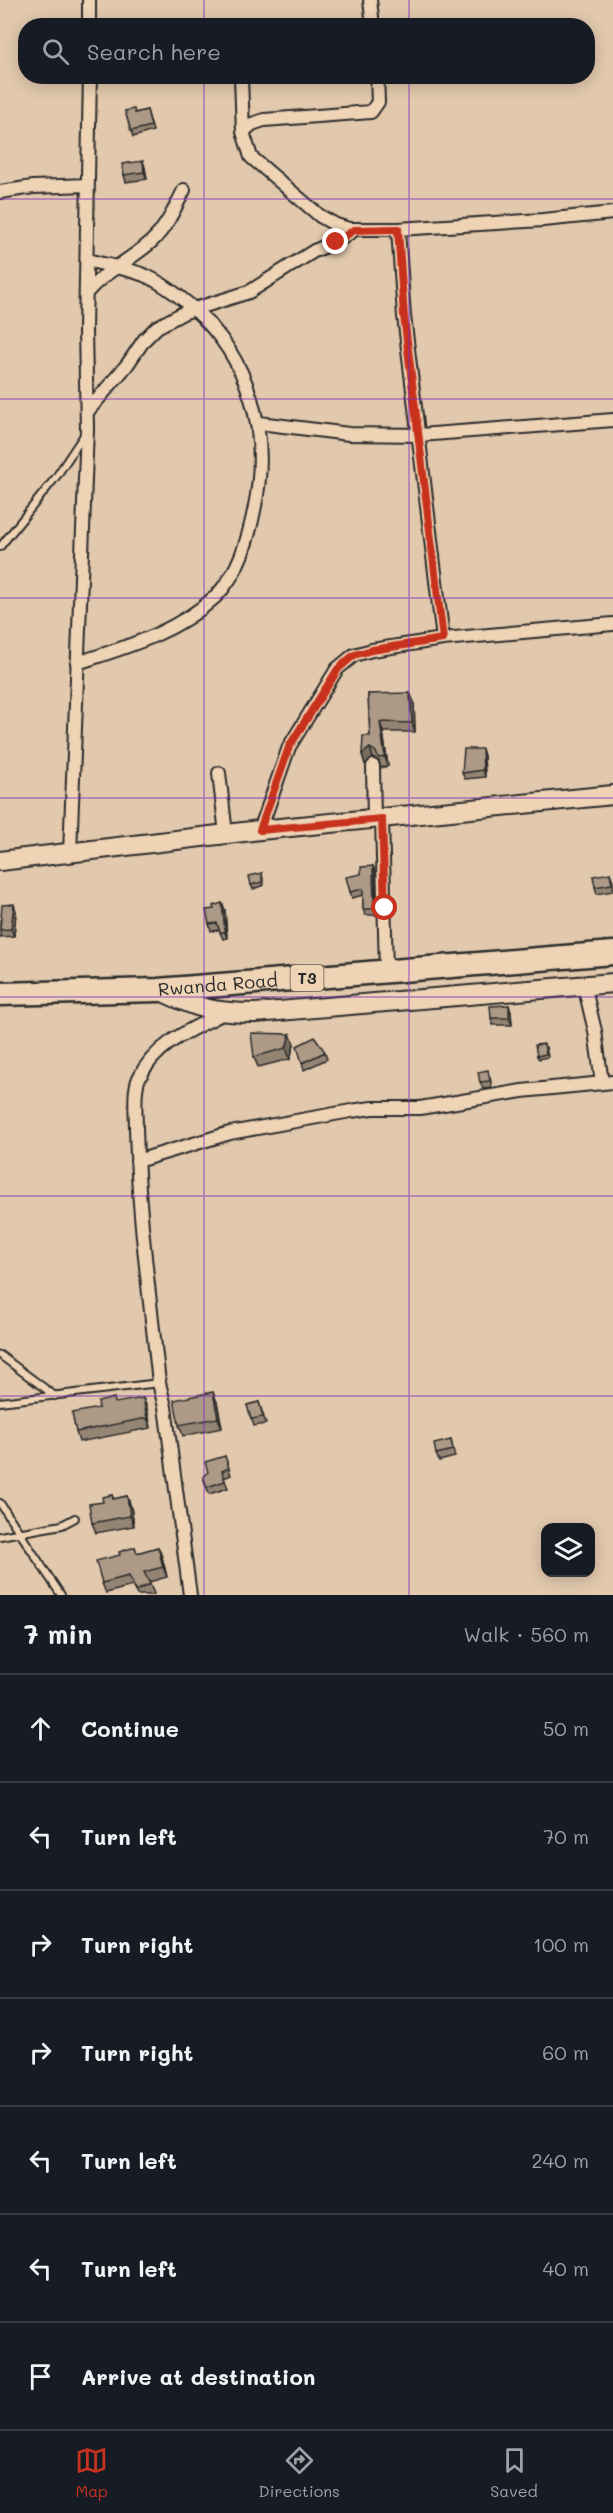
<!DOCTYPE html>
<meta charset="utf-8">
<style>
:root{--surface:#171b24;--page:#20242c;--text:#f1f3f6;--muted:#9ea1a6;--line:#363941;--accent:#c8321e}
body{margin:0;font-family:Mali,sans-serif;background:var(--page);color:var(--text)}
.controls{position:absolute;right:18px;bottom:18px;display:grid;overflow:hidden;border-radius:12px;box-shadow:0 3px 15px #0003}
.controls button{width:54px;height:54px;display:grid;place-items:center;padding:0;border:0;border-bottom:2px solid var(--line);background:var(--surface);color:var(--text);font:30px sans-serif}
.stop{position:absolute;width:18px;height:18px;margin:-14px;border:4px solid #c8321e;border-radius:50%;background:#fff}
.stop.end{background:#c8321e;border-color:#fff;box-shadow:0 2px 6px #0008}
.list{margin:0;padding:0;list-style:none}
h2{display:flex;justify-content:space-between;align-items:center;height:78px;margin:0;padding:0 24px;font-size:26px}
h2 small{font-size:20px;font-weight:400;color:var(--muted)}
.list li{display:grid;grid-template-columns:39px 1fr auto;gap:18px;align-items:center;box-sizing:border-box;height:108px;padding:0 24px;border-top:2px solid var(--line)}
.list b{display:block;font-size:22px;white-space:nowrap}
.list em{font-size:20px;font-style:normal;color:var(--muted)}
.icon{flex:none;width:33px;height:33px;fill:none;stroke:currentColor;stroke-width:2;stroke-linecap:round;stroke-linejoin:round}
.map{position:relative;flex:none;width:613px;height:1595px;overflow:hidden}
.search{position:absolute;background:var(--surface);box-shadow:0 3px 15px #0003;left:18px;right:18px;top:18px;height:66px;display:flex;align-items:center;gap:15px;box-sizing:border-box;padding:0 21px;border-radius:24px;color:var(--muted);font-size:22px}
.sheet{height:834px;background:var(--surface)}
nav{display:flex;justify-content:space-around;align-items:center;box-sizing:border-box;height:84px;border-top:2px solid var(--line);background:var(--surface);font-size:16px;color:var(--muted)}
nav a{display:grid;justify-items:center;gap:3px}
nav .on{color:var(--accent)}
.map>svg:first-child{display:block}
.lines{fill:none;stroke-linecap:round;stroke-linejoin:round}
.lane-casing{stroke:#2b2b2b;stroke-width:10}
.street-casing{stroke:#2b2b2b;stroke-width:16}
.secondary-casing{stroke:#2b2b2b;stroke-width:22}
.highway-casing{stroke:#2b2b2b;stroke-width:27}
.lane{stroke:#eed3b5;stroke-width:6}
.street{stroke:#eed3b5;stroke-width:12}
.secondary{stroke:#eed3b5;stroke-width:18}
.highway{stroke:#eed3b5;stroke-width:22}
.wall{fill:#948473;stroke:#2b2b2b;stroke-width:1.5}
.shaded-wall{fill:#786c5e;stroke:#2b2b2b;stroke-width:1.5}
.building{fill:#ac9a86;stroke:#2b2b2b;stroke-width:1.5}
.route{stroke:#c8321e;stroke-width:8}
.grid{fill:none;stroke:#7b2cbf;stroke-width:1.5;stroke-opacity:0.55}
.labels{text-anchor:middle;stroke-width:4.5;stroke-linejoin:round;paint-order:stroke}
.shield{fill:#eed3b5;stroke:#665d54;stroke-width:1.5}
.shield-label{font-size:16px;font-weight:bold;fill:#2b2b2b}
.street-label{font-size:18px;fill:#2b2b2b;stroke:#eed3b5}
</style>
<div class="map">
<svg width="613" height="1595" viewBox="0 0 613 1595">
<rect width="100%" height="100%" fill="#e2c9ad"/>
<filter id="ink" filterUnits="userSpaceOnUse"><feTurbulence type="fractalNoise" baseFrequency=".0167" numOctaves="2"/><feDisplacementMap in="SourceGraphic" scale="12" xChannelSelector="R" yChannelSelector="G"/><feConvolveMatrix kernelMatrix="1 2 1 2 8 2 1 2 1" color-interpolation-filters="sRGB"/></filter>
<g filter="url(#ink)">
<g class="lines">
<defs>
<path id="lane" d="M 0,547 L 56,477 L 84,435
M 0,1355 L 55,1396
M 0,1402 L 159,1383
M 0,1503 L 61,1595
M 0,1536 L 62,1525 L 75,1518"/>
<path id="street" d="M 89,0 L 89,26
M 370,0 L 373,26
M 241,78 L 243,132 L 251,157 L 320,216 L 336,225 L 349,229 L 398,229 L 543,220 L 613,213
M 243,132 L 252,124 L 264,120 L 371,112 L 378,102 L 377,76
M 0,192 L 33,187 L 88,185
M 398,229 L 404,316 L 443,639
M 86,293 C 106,270 130,261 152,241 C 166,228 175,208 184,190
M 87,412 L 127,365 L 144,340 L 157,327 L 185,312 L 249,292 L 314,251 L 336,242 L 354,230
M 259,423 L 349,434 L 420,435 L 613,420
M 77,663 C 126,647 176,633 215,597 C 239,574 249,537 255,506 C 270,432 250,359 193,308 C 178,295 163,283 144,275 C 126,268 105,265 87,260
M 373,766 L 374,820
M 219,773 L 226,834
M 382,819 L 386,970
M 260,830 L 289,747 L 337,669 L 354,655 L 372,650 L 443,639 L 613,624
M 70,853 L 87,429 L 85,330 L 90,76
M 584,985 L 595,1031 L 602,1083
M 137,1161 L 230,1133 L 351,1111 L 372,1108 L 420,1108 L 522,1091 L 613,1082
M 190,1595 L 165,1407 L 159,1383 C 150,1298 138,1214 136,1128 C 136,1114 133,1091 139,1078 C 156,1043 192,1029 224,1013"/>
<path id="secondary" d="M 0,861 L 260,830 L 613,795
M 159,990 C 197,1008 212,1013 255,1013 L 613,983"/>
<g id="highway">
<path id="s1" d="M 0,994 L 158,990 L 613,953"/>
</g>
</defs>
<use href="#lane" class="lane-casing"/>
<use href="#street" class="street-casing"/>
<use href="#secondary" class="secondary-casing"/>
<use href="#highway" class="highway-casing"/>
<use href="#lane" class="lane"/>
<use href="#street" class="street"/>
<use href="#secondary" class="secondary"/>
<use href="#highway" class="highway"/>
</g>
<path class="wall" d="M 147,110 L 153,131 L 133,137 L 125,111 L 135,113 Z
M 143,161 L 145,168 L 147,179 L 126,182 L 124,175 Z
M 368,694 L 414,702 L 415,732 L 383,732 L 388,766 L 381,768 L 379,761 L 373,758 L 365,764 L 362,754 L 370,736 Z
M 482,749 L 484,756 L 485,777 L 465,779 L 462,773 Z
M 373,866 L 375,872 L 376,915 L 365,915 L 363,909 L 363,895 L 352,898 L 350,892 L 361,874 Z
M 262,873 L 264,885 L 253,889 L 251,885 Z
M 610,873 L 613,881 L 613,891 L 597,894 L 595,887 Z
M 222,903 L 225,910 L 227,938 L 223,939 L 219,930 L 211,931 L 209,924 L 214,909 Z
M 16,911 L 14,936 L 0,937 L 0,920 Z
M 511,1012 L 512,1025 L 493,1025 L 491,1018 Z
M 290,1034 L 294,1044 L 290,1059 L 258,1067 L 254,1057 Z
M 546,1047 L 548,1057 L 539,1059 L 537,1056 Z
M 325,1052 L 327,1059 L 304,1070 L 302,1063 Z
M 490,1077 L 492,1088 L 483,1089 L 480,1082 Z
M 143,1398 L 147,1408 L 151,1428 L 79,1442 L 76,1432 L 99,1408 Z
M 217,1402 L 222,1428 L 183,1436 L 179,1425 Z
M 259,1402 L 266,1424 L 254,1426 L 247,1405 Z
M 451,1440 L 455,1457 L 439,1461 L 436,1454 Z
M 225,1456 L 231,1475 L 224,1478 L 228,1488 L 209,1494 L 203,1477 Z
M 112,1495 L 114,1499 L 127,1496 L 131,1507 L 134,1526 L 96,1533 L 92,1523 L 103,1502 Z
M 135,1547 L 137,1553 L 158,1547 L 162,1557 L 167,1577 L 149,1582 L 154,1594 L 152,1595 L 137,1595 L 132,1586 L 106,1593 L 102,1583 L 120,1555 Z"/>
<path class="shaded-wall" d="M 143,161 L 145,168 L 147,179 L 144,172 Z
M 410,693 L 414,702 L 415,732 L 412,723 Z
M 380,722 L 383,732 L 388,766 L 385,757 Z
M 370,748 L 373,758 L 365,764 L 362,754 Z
M 482,749 L 484,756 L 485,777 L 483,770 Z
M 373,866 L 375,872 L 376,915 L 374,909 Z
M 222,903 L 225,910 L 227,938 L 225,932 Z
M 14,904 L 16,911 L 14,936 L 11,929 Z
M 509,1005 L 511,1012 L 512,1025 L 509,1018 Z
M 290,1034 L 294,1044 L 290,1059 L 286,1048 Z
M 213,1392 L 217,1402 L 222,1428 L 218,1418 Z
M 143,1398 L 147,1408 L 151,1428 L 147,1418 Z
M 127,1496 L 131,1507 L 134,1526 L 130,1516 Z
M 158,1547 L 162,1557 L 167,1577 L 163,1567 Z"/>
<path class="building" d="M 134,109 L 135,113 L 147,110 L 151,126 L 131,131 L 125,111 Z
M 143,161 L 144,172 L 124,175 L 122,164 Z
M 410,693 L 412,723 L 380,722 L 385,757 L 378,758 L 376,752 L 370,748 L 362,754 L 363,736 L 370,736 L 368,694 Z
M 464,749 L 482,749 L 483,770 L 462,773 Z
M 373,866 L 374,909 L 363,909 L 363,889 L 350,892 L 346,877 L 361,874 L 361,867 Z
M 262,873 L 262,882 L 251,885 L 249,876 Z
M 610,873 L 612,884 L 595,887 L 593,876 Z
M 222,903 L 225,932 L 220,932 L 217,923 L 209,924 L 206,910 L 214,909 L 213,906 Z
M 14,904 L 11,929 L 0,930 L 2,905 Z
M 509,1005 L 509,1018 L 491,1018 L 490,1006 Z
M 251,1033 L 290,1034 L 286,1048 L 254,1057 Z
M 315,1037 L 325,1052 L 302,1063 L 297,1046 Z
M 544,1044 L 546,1054 L 537,1056 L 535,1045 Z
M 488,1070 L 490,1081 L 480,1082 L 478,1072 Z
M 213,1392 L 218,1418 L 179,1425 L 174,1400 Z
M 114,1398 L 115,1403 L 143,1398 L 147,1418 L 76,1432 L 72,1413 L 99,1408 L 98,1402 Z
M 259,1402 L 263,1417 L 251,1419 L 247,1405 Z
M 451,1440 L 453,1450 L 436,1454 L 434,1444 Z
M 225,1456 L 229,1468 L 222,1471 L 225,1481 L 207,1487 L 203,1477 L 208,1472 L 205,1462 Z
M 112,1495 L 113,1499 L 127,1496 L 130,1516 L 92,1523 L 89,1504 L 103,1502 L 102,1497 Z
M 135,1547 L 137,1553 L 158,1547 L 163,1567 L 144,1572 L 150,1584 L 136,1591 L 129,1576 L 102,1583 L 96,1561 L 120,1555 L 119,1552 Z"/>
</g>
<g class="lines" filter="url(#ink)">
<path class="route" d="M 336,242 L 354,230 L 398,229 L 404,316 L 443,639 L 372,650 L 354,655 L 338,669 L 289,747 L 260,830 L 382,819 L 385,908"/>
</g>
<path class="grid" d="M 204,0 L 204,26M 409,0 L 409,26M 204,76 L 204,1595M 409,76 L 409,1595M 0,199 L 613,199M 0,399 L 613,399M 0,598 L 613,598M 0,798 L 613,798M 0,997 L 613,997M 0,1196 L 613,1196M 0,1396 L 613,1396"/>
<g class="labels">
<rect class="shield" x="290.5" y="965" width="33" height="26" rx="4.5"/>
<g class="shield-label">
<text x="307" y="984">T3</text>
</g>
<g class="street-label">
<text dy="6" stroke="none"><textPath href="#s1" startOffset="218">Rwanda Road</textPath></text>
</g>
</g>
</svg>
<div class="controls">
<button><svg class="icon" aria-label="layers" viewBox="0 0 24 24"><path d="M12 4l9 5-9 5-9-5zM3 14l9 5 9-5"/></svg></button>
</div>
<div class="stop" style="left:385px;top:908px"></div>
<div class="stop end" style="left:336px;top:242px"></div>
<div class="search"><svg class="icon" aria-label="search" viewBox="0 0 24 24"><circle cx="10" cy="10" r="6"/><path d="M15 15l6 6"/></svg>Search here</div>
</div>
<section class="sheet">
<h2>7 min<small>Walk · 560 m</small></h2>
<ul class="list">
<li><svg class="icon" aria-label="ahead" viewBox="0 0 24 24"><path d="M12 20V5M6 11l6-6 6 6"/></svg><div><b>Continue</b></div><em>50 m</em></li>
<li><svg class="icon" aria-label="left" viewBox="0 0 24 24"><path d="M17 20v-9H6M10 6l-5 5 5 5"/></svg><div><b>Turn left</b></div><em>70 m</em></li>
<li><svg class="icon" aria-label="right" viewBox="0 0 24 24"><path d="M7 20v-9h11M14 6l5 5-5 5"/></svg><div><b>Turn right</b></div><em>100 m</em></li>
<li><svg class="icon" aria-label="right" viewBox="0 0 24 24"><path d="M7 20v-9h11M14 6l5 5-5 5"/></svg><div><b>Turn right</b></div><em>60 m</em></li>
<li><svg class="icon" aria-label="left" viewBox="0 0 24 24"><path d="M17 20v-9H6M10 6l-5 5 5 5"/></svg><div><b>Turn left</b></div><em>240 m</em></li>
<li><svg class="icon" aria-label="left" viewBox="0 0 24 24"><path d="M17 20v-9H6M10 6l-5 5 5 5"/></svg><div><b>Turn left</b></div><em>40 m</em></li>
<li><svg class="icon" aria-label="arrive" viewBox="0 0 24 24"><path d="M6 21V4h12l-3 4 3 4H6"/></svg><div><b>Arrive at destination</b></div></li>
</ul>
</section>
<nav>
<a class="on"><svg class="icon" aria-label="map" viewBox="0 0 24 24"><path d="M3 6l6-2 6 2 6-2v14l-6 2-6-2-6 2zM9 4v14M15 6v14"/></svg>Map</a>
<a><svg class="icon" aria-label="directions" viewBox="0 0 24 24"><path d="M12 3l9 9-9 9-9-9zM9 14v-3h6M13 9l2 2-2 2"/></svg>Directions</a>
<a><svg class="icon" aria-label="saved" viewBox="0 0 24 24"><path d="M7 4h10v16l-5-4-5 4z"/></svg>Saved</a>
</nav>
